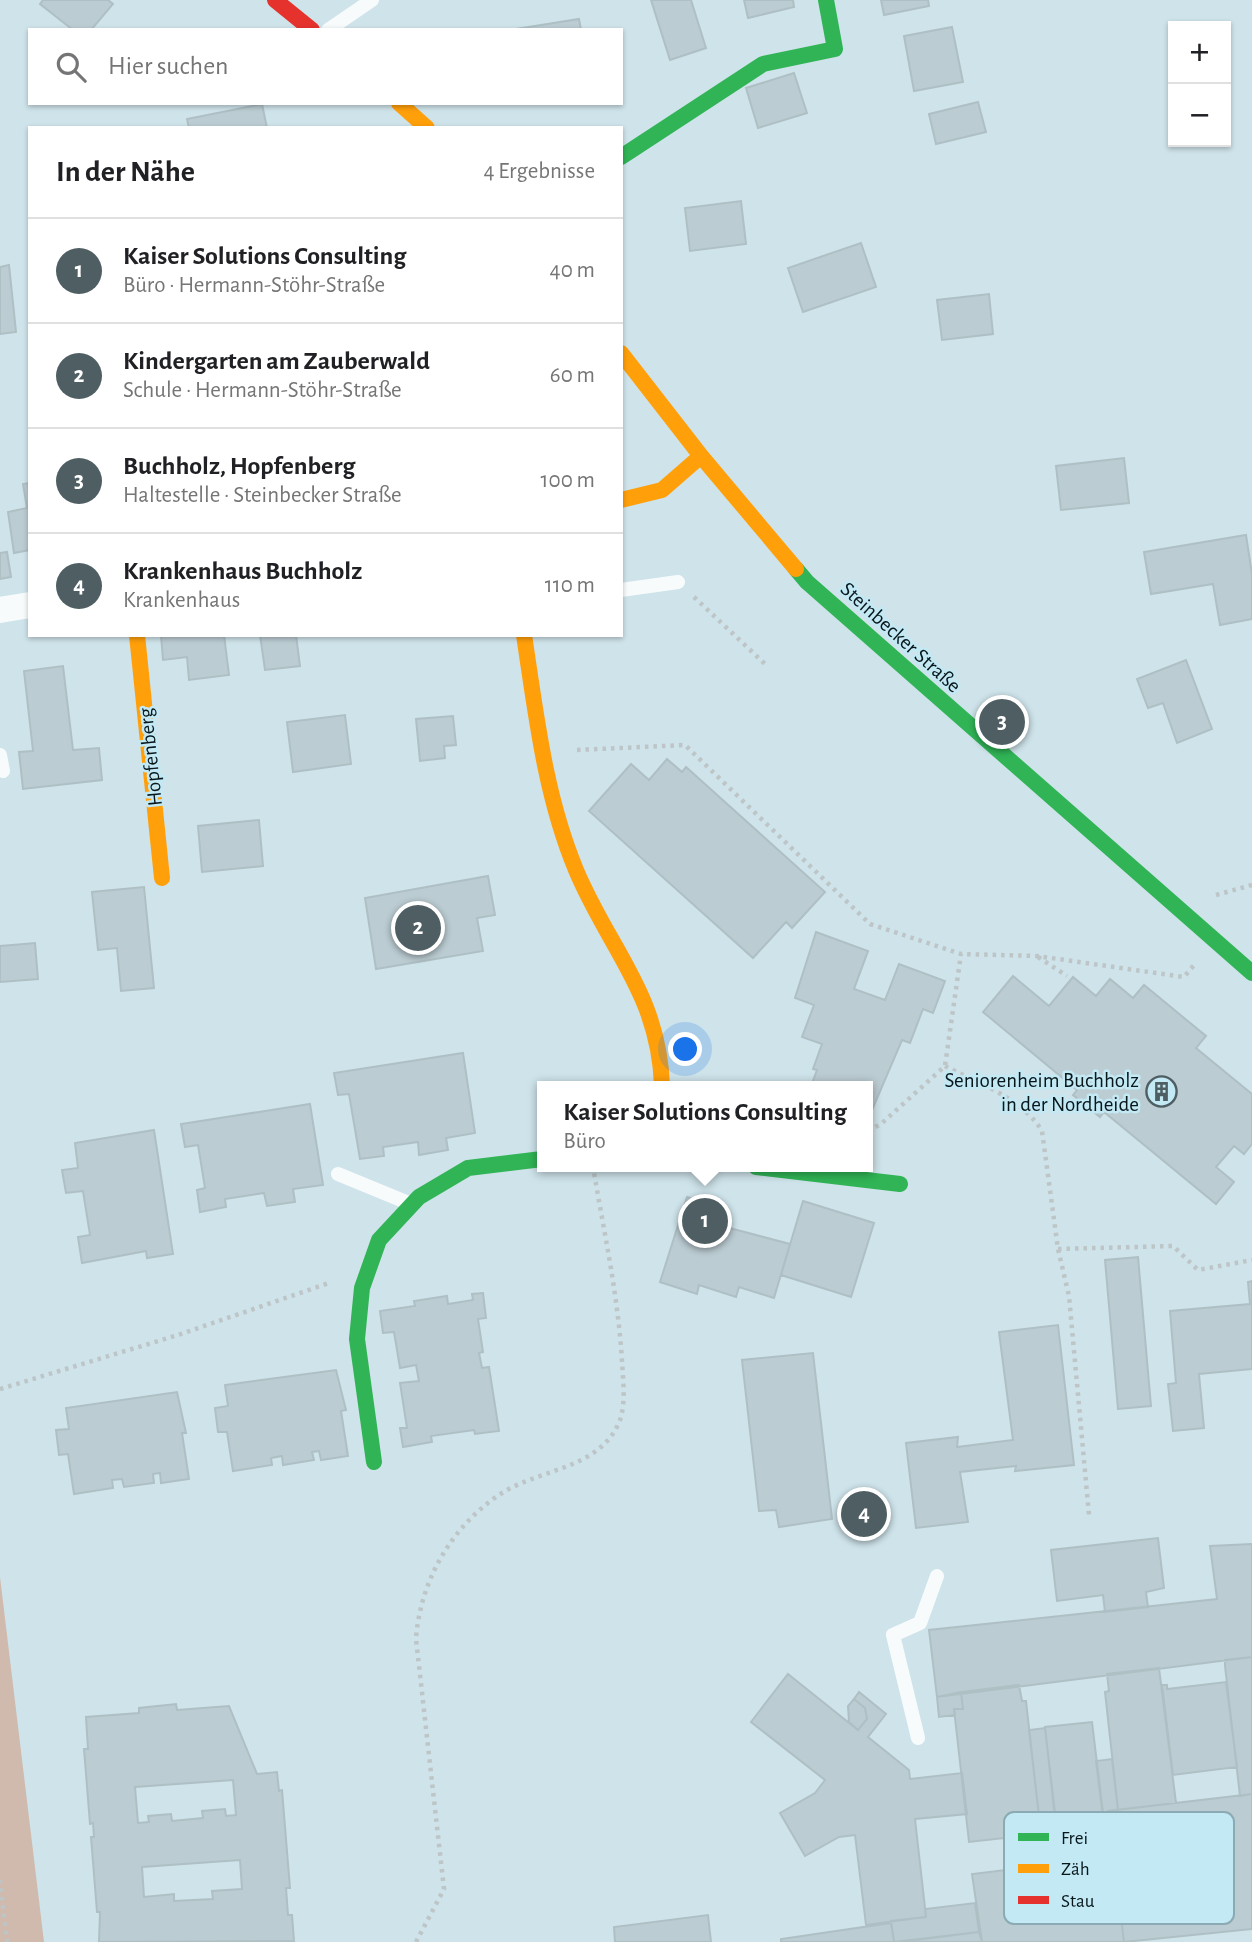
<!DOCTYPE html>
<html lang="de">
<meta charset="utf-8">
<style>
:root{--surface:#fff;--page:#f6f6f6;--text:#202124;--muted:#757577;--line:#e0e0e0;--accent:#4e5e63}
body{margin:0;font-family:"Alegreya Sans",sans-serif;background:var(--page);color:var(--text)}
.controls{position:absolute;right:21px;top:21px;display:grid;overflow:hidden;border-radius:0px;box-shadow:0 2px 5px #0004}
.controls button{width:63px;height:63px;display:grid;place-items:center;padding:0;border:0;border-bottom:2px solid var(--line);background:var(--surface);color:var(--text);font:35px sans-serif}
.you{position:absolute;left:686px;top:1050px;width:24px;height:24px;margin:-18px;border:5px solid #fff;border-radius:50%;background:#1a73e8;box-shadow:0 0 0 10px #1a73e833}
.badge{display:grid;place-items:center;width:46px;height:46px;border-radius:50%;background:var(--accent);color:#fff;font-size:23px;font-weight:700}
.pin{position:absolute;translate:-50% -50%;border:4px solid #fff;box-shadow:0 2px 7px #0006}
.popup{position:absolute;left:537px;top:1081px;width:336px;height:91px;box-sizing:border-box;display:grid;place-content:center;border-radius:0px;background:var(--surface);filter:drop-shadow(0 2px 5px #0005);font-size:23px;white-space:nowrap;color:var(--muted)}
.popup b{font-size:26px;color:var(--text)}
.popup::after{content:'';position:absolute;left:50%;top:100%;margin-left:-14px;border:14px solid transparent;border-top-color:var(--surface)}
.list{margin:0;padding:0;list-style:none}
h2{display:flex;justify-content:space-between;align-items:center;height:91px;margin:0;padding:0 28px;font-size:30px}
h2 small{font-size:23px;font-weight:400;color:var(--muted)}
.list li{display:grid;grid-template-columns:46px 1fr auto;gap:21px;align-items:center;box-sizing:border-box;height:105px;padding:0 28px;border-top:2px solid var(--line)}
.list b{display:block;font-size:26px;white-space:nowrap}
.list p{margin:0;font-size:23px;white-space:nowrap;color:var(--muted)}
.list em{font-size:23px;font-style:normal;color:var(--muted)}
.icon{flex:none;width:38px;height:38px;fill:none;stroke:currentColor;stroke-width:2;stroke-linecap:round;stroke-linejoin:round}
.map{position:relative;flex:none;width:1252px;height:1942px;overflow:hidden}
.search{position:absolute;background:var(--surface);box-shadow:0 2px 5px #0004;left:28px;top:28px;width:595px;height:77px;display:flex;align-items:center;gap:18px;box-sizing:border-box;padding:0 24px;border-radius:0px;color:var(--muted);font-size:26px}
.panel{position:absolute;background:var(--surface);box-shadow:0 2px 5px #0004;left:28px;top:126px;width:595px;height:511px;border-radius:0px}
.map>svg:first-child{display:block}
.forest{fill:#d0baad}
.building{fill:#bbccd2;stroke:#afc0c5;stroke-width:2;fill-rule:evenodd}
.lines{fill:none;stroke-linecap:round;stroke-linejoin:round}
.path{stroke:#bdc5c7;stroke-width:4.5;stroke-dasharray:3.5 5;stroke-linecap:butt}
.lane{stroke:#f8fbfc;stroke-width:14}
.street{stroke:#f8fbfc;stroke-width:26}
.fast{stroke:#30b455;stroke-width:16}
.slow{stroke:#ff9f0a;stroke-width:16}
.jam{stroke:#e5322d;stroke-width:16}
.labels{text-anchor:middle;stroke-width:5;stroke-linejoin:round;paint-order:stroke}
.street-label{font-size:21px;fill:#09171b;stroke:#c3e9f5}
.poi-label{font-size:21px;fill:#09171b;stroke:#c3e9f5;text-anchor:end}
.key{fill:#c3e9f5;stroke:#8baab4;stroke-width:2}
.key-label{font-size:19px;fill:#09171b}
</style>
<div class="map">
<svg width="1252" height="1942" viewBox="0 0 1252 1942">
<rect width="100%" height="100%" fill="#cee3ea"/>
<path class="forest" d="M 0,1577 L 44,1942 L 0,1942 Z"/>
<path class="building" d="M 43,0 L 108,0 L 113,4 L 91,30 L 73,30 L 40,4 Z
M 651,0 L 691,0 L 706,48 L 670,60 Z
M 744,0 L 793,0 L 794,7 L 748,18 Z
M 881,0 L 928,0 L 929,6 L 884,15 Z
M 579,19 L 581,30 L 516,29 Z
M 952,27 L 963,82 L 914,91 L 904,36 Z
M 794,73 L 807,113 L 758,128 L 746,88 Z
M 978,102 L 986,132 L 936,144 L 929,114 Z
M 262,104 L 267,128 L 189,128 L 187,119 Z
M 741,201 L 746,244 L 690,251 L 685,208 Z
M 861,243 L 876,287 L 803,312 L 788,268 Z
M 9,265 L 16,332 L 0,334 L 0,267 Z
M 989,294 L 993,334 L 942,340 L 937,300 Z
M 1124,458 L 1129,503 L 1061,510 L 1056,466 Z
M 30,483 L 30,550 L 14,553 L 8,512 L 27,508 L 23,484 Z
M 1246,535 L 1252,574 L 1252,619 L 1220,625 L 1213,584 L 1151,594 L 1144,552 Z
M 7,552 L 11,577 L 0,579 L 0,553 Z
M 161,635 L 224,635 L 229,675 L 189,680 L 187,657 L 163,660 Z
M 260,635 L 296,635 L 300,666 L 265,670 Z
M 1186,660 L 1212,729 L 1177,743 L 1163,703 L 1148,708 L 1137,679 Z
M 63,666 L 73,750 L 99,748 L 102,780 L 23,789 L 19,752 L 33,751 L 24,671 Z
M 345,715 L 351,764 L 293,772 L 287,722 Z
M 453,716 L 456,745 L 444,746 L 445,758 L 420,761 L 416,719 Z
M 667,759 L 682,772 L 686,767 L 825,892 L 792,928 L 786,922 L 753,958 L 589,811 L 631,764 L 649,780 Z
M 259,820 L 263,866 L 202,872 L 198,826 Z
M 488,876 L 495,915 L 477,918 L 483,951 L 376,969 L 365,898 Z
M 144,887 L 154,988 L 121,991 L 117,948 L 98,950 L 92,892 Z
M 816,932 L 868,951 L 854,989 L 885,1000 L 899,964 L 945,981 L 933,1013 L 923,1009 L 910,1043 L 902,1040 L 872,1110 L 868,1109 L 868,1086 L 811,1086 L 817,1070 L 813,1069 L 822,1044 L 802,1037 L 814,1005 L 795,998 Z
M 35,943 L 38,979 L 0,982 L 0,946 Z
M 1013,976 L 1049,1006 L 1073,977 L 1096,996 L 1110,979 L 1133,998 L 1144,985 L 1206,1036 L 1196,1048 L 1252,1094 L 1252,1144 L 1244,1154 L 1234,1146 L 1216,1167 L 1234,1182 L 1216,1204 L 1104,1112 L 1100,1117 L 1073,1095 L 1077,1090 L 983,1012 Z
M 463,1053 L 475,1133 L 446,1138 L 448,1150 L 419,1155 L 418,1142 L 383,1147 L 384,1156 L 360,1159 L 349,1094 L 338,1095 L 334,1073 Z
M 310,1104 L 323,1185 L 293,1189 L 295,1202 L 267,1206 L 264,1193 L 225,1199 L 226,1207 L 200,1212 L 197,1190 L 205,1188 L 198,1145 L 185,1147 L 181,1124 Z
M 154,1130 L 173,1254 L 147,1258 L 146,1251 L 82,1263 L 78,1237 L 90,1235 L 83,1191 L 66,1193 L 62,1170 L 78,1168 L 75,1143 Z
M 687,1197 L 724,1208 L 718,1225 L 790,1244 L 774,1298 L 739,1287 L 736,1297 L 699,1285 L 697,1294 L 660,1282 Z
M 803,1201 L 874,1223 L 851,1297 L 781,1275 Z
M 1138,1257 L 1151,1406 L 1118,1409 L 1105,1260 Z
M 1252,1281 L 1252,1369 L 1199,1374 L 1204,1428 L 1173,1431 L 1168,1384 L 1176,1383 L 1170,1311 L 1250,1304 L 1248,1282 Z
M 483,1293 L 486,1318 L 478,1319 L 483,1352 L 479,1353 L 482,1368 L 489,1367 L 499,1431 L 475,1434 L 474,1430 L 431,1436 L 432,1442 L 403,1447 L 400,1428 L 407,1428 L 400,1383 L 419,1381 L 416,1365 L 400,1368 L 394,1332 L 383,1333 L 380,1311 L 415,1306 L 414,1301 L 447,1296 L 448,1304 L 473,1300 L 472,1294 Z
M 1058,1325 L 1074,1465 L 1015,1471 L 1016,1466 L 960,1472 L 968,1522 L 916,1528 L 906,1443 L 958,1437 L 957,1447 L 1013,1440 L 999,1332 Z
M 813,1353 L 832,1519 L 779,1527 L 776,1510 L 759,1511 L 742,1360 Z
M 336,1370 L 346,1410 L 341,1411 L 348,1456 L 321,1460 L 319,1451 L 312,1452 L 314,1460 L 283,1465 L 282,1456 L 271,1458 L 272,1465 L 233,1471 L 227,1432 L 218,1432 L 215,1408 L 228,1406 L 225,1385 Z
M 177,1392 L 186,1433 L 182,1433 L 189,1479 L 161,1483 L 160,1473 L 153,1474 L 154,1483 L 124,1487 L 122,1479 L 112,1480 L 113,1488 L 74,1494 L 68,1454 L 59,1455 L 56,1430 L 69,1429 L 66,1408 Z
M 1158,1538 L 1164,1588 L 1146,1592 L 1148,1607 L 1105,1612 L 1103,1595 L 1057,1601 L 1051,1550 Z
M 1252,1544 L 1252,1657 L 937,1697 L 929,1630 L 1217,1599 L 1210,1546 Z
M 1252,1657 L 1252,1794 L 1240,1796 L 1225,1666 L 1225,1660 Z
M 1159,1668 L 1176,1803 L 1118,1810 L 1105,1692 L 1109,1691 L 1107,1674 Z
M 788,1674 L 858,1730 L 867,1719 L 865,1708 L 854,1699 L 859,1692 L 886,1714 L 868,1737 L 909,1770 L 910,1779 L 962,1773 L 967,1814 L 915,1819 L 926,1917 L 866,1925 L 855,1835 L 839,1837 L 805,1856 L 780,1813 L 815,1793 L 825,1780 L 751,1722 Z
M 1226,1682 L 1237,1767 L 1173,1775 L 1162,1685 L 1167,1685 L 1167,1689 Z
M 1019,1685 L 1022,1701 L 1026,1701 L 1041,1834 L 969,1842 L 954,1709 L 963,1709 L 961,1692 Z
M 961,1692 L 963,1709 L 954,1709 L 955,1715 L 939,1717 L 937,1697 Z
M 854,1699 L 865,1708 L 867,1719 L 858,1730 L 849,1722 L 848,1706 Z
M 176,1704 L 177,1710 L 229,1706 L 257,1774 L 277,1772 L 279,1791 L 282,1790 L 290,1888 L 286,1888 L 288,1915 L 292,1915 L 294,1941 L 99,1942 L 100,1912 L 97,1912 L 91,1837 L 94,1837 L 93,1823 L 90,1824 L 84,1749 L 88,1749 L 86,1717 L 139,1713 L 139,1708 ZM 233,1780 L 236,1815 L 226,1816 L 225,1809 L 202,1811 L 203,1818 L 172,1821 L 171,1814 L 148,1816 L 149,1822 L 138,1823 L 135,1787 ZM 240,1860 L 242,1889 L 212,1891 L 213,1899 L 174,1901 L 174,1894 L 144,1897 L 142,1867 Z
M 1092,1722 L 1104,1821 L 1056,1827 L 1045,1727 Z
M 1045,1728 L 1056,1822 L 1040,1824 L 1029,1730 Z
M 1112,1759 L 1118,1810 L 1108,1811 L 1109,1815 L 1103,1817 L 1096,1761 Z
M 1252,1794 L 1252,1929 L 1124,1942 L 1108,1811 Z
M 1114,1857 L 1124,1942 L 982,1942 L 972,1874 Z
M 975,1903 L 979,1932 L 894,1942 L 891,1921 L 926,1917 L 925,1909 Z
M 708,1915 L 711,1942 L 615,1942 L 614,1927 Z
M 891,1923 L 894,1942 L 781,1942 L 781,1939 Z
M 979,1932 L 982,1942 L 900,1942 Z"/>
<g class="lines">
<path class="path" d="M 694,597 L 765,664
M 577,750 L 685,745 L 870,924 L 961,954 L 1037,956 L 1184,977 L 1194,965
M 1216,895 L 1252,885
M 1038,957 L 1067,976
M 945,1066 C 978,1083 1022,1098 1042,1131 L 1058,1249 L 1069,1296 L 1089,1515
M 868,1131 L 881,1124 L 945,1066 L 961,954
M 1058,1249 L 1173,1246 L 1198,1270 L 1252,1260
M 0,1389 L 178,1335 L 329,1283
M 0,1880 L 7,1942
M 416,1942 L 444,1889 L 416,1639 C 420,1581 452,1525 502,1493 C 542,1468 601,1469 620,1420 C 626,1402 623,1380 622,1361 C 618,1295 604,1232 593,1167"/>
<path class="lane" d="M 328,30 L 372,0
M 621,590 L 678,582
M 0,755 L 3,771
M 338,1174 L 411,1204
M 918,1738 L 893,1635 L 920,1623 L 937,1576"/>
<path class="street" d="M 0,610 L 30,605"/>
<path class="fast" d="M 621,157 L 763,64 L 835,49 L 826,0
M 796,569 L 807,582 L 1252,973
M 756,1167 L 900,1184
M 374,1462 L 357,1339 L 362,1288 L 379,1240 L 419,1197 L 468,1168 L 542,1159"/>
<path class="slow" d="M 399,103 L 427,128
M 621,353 L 701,456 L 796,569
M 621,500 L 662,490 L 701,456
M 137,635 L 162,878
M 524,635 C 536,714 545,796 576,870 C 609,949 659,994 662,1086"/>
<path class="jam" d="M 275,0 L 312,30"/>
</g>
<defs>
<symbol id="building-ring" viewBox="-11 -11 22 22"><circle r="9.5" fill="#c3e9f5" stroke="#4e5e63" stroke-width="1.5"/><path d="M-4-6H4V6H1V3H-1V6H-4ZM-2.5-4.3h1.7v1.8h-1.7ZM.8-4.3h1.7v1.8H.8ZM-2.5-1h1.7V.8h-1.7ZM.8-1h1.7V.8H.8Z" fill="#4e5e63"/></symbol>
</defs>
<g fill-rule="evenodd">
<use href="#building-ring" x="1144" y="1074" width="35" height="35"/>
</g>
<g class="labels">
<g class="street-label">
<text transform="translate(901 637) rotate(42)" y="7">Steinbecker Straße</text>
<text transform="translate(150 757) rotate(-96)" y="7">Hopfenberg</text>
</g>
<g class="poi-label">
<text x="1139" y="1087">Seniorenheim Buchholz<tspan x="1139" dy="24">in der Nordheide</tspan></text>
</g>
</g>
<rect x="1004" y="1812" width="230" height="112" rx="10" class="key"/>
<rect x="1018" y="1833" width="31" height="8" fill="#30b455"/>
<rect x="1018" y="1864" width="31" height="9" fill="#ff9f0a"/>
<rect x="1018" y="1896" width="31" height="8" fill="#e5322d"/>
<g class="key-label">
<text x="1061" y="1844">Frei</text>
<text x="1061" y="1875">Zäh</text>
<text x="1061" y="1907">Stau</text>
</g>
</svg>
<div class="controls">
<button>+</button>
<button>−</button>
</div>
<div class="you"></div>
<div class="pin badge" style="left:705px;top:1221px">1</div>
<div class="popup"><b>Kaiser Solutions Consulting</b>Büro</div>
<div class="pin badge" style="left:418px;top:928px">2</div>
<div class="pin badge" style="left:1002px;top:722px">3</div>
<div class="pin badge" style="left:864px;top:1514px">4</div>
<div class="search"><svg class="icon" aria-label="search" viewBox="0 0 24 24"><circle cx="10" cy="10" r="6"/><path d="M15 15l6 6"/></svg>Hier suchen</div>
<section class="panel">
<h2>In der Nähe<small>4 Ergebnisse</small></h2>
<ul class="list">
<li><span class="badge">1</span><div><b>Kaiser Solutions Consulting</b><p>Büro · Hermann-Stöhr-Straße</p></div><em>40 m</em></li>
<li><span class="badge">2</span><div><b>Kindergarten am Zauberwald</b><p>Schule · Hermann-Stöhr-Straße</p></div><em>60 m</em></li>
<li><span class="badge">3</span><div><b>Buchholz, Hopfenberg</b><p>Haltestelle · Steinbecker Straße</p></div><em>100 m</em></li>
<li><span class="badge">4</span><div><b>Krankenhaus Buchholz</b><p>Krankenhaus</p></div><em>110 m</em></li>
</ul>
</section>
</div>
